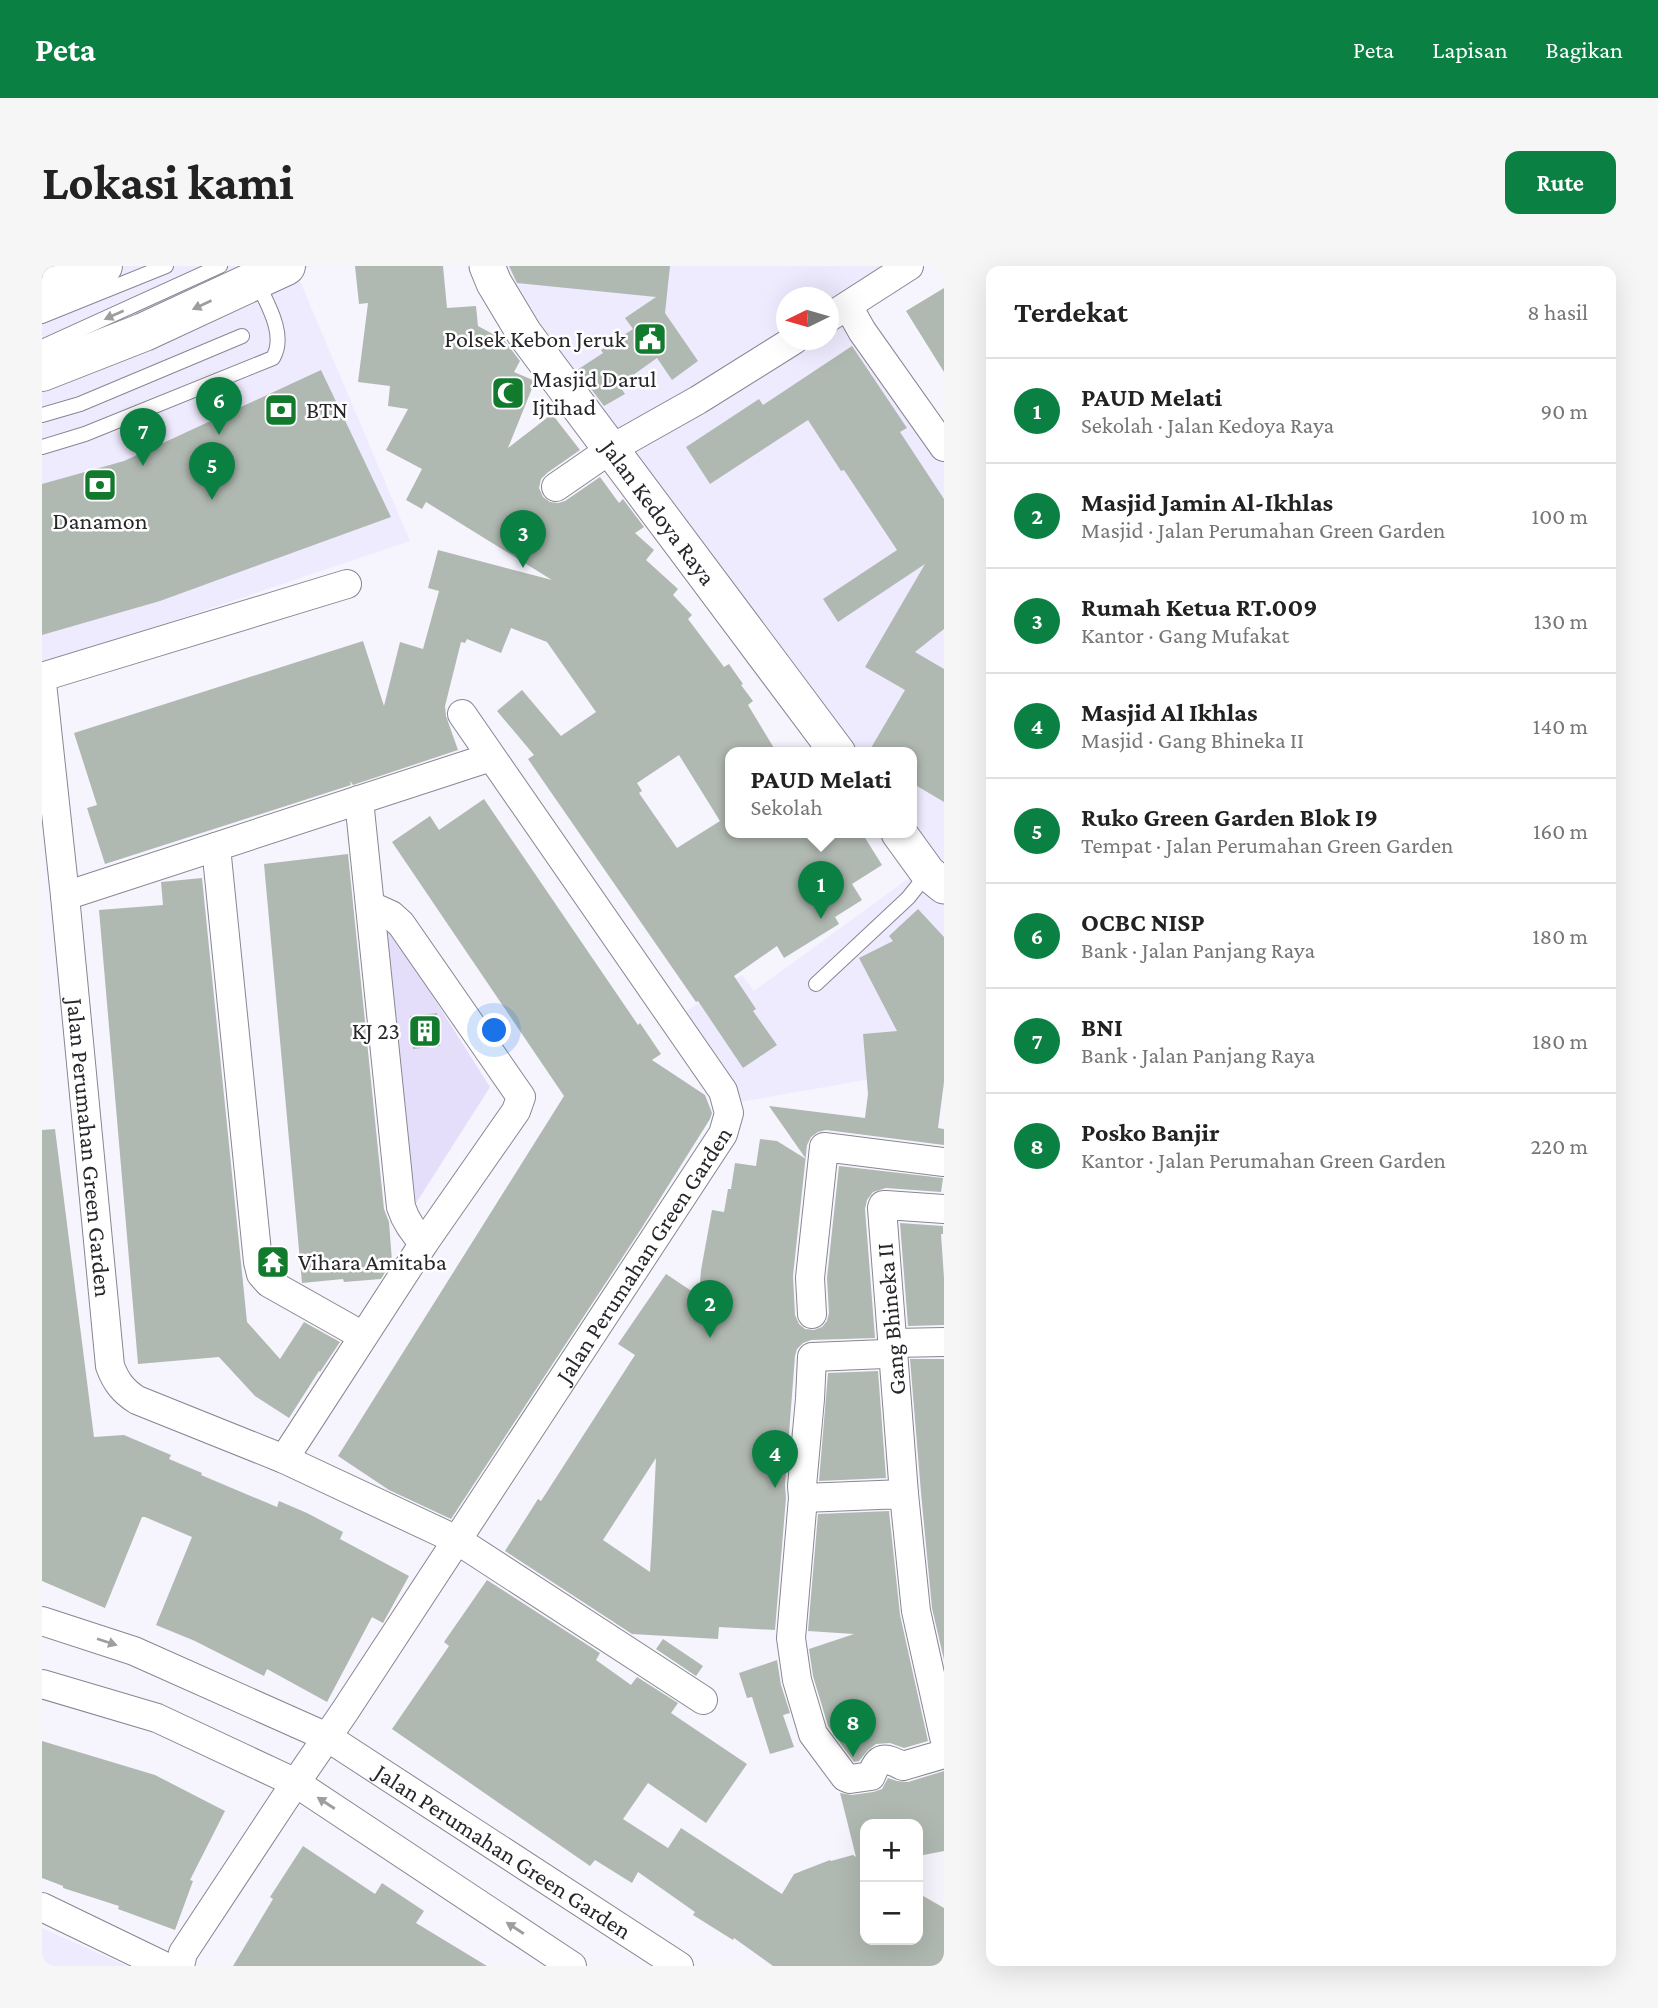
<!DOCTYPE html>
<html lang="id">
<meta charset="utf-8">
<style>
:root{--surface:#fff;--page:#f6f6f6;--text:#222;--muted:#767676;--line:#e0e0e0;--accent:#0b8043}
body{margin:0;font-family:"Crimson Pro",serif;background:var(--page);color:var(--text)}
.controls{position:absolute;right:21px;bottom:21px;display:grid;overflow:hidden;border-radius:14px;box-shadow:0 7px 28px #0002}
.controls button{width:63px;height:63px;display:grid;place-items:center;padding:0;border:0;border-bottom:2px solid var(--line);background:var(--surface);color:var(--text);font:35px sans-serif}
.compass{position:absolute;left:734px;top:21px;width:63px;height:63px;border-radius:50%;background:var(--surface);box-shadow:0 7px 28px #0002;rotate:265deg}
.you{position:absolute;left:453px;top:765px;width:24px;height:24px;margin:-18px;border:5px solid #fff;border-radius:50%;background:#1a73e8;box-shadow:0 0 0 10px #1a73e833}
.badge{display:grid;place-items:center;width:46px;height:46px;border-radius:50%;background:var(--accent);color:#fff;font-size:23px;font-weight:700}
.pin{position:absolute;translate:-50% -58px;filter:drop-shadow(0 2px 4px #0008)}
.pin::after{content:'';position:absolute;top:37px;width:24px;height:21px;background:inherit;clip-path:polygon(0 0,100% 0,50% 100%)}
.popup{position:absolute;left:683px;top:481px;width:192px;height:91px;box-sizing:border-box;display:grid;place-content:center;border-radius:14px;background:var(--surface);filter:drop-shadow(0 2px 5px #0005);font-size:23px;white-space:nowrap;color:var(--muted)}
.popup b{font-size:26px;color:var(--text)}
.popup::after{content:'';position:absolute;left:50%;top:100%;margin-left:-14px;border:14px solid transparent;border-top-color:var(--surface)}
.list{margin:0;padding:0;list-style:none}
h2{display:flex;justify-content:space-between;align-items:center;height:91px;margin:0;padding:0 28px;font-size:30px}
h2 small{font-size:23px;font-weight:400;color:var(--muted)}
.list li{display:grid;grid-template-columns:46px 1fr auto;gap:21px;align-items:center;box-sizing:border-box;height:105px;padding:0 28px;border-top:2px solid var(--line)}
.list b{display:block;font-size:26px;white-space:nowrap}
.list p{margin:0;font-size:23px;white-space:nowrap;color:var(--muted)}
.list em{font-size:23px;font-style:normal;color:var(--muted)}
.map{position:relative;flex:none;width:902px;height:1700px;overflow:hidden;border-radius:14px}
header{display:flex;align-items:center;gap:42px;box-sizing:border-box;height:98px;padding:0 35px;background:var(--accent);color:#fff}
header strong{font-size:33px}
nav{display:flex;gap:38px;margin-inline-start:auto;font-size:24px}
.intro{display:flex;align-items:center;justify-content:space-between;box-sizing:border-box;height:168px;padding:0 42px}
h1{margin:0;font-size:49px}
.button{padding:18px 32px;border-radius:14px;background:var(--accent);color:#fff;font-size:24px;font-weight:700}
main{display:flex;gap:42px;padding:0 42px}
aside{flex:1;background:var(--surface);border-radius:14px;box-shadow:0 7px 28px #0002}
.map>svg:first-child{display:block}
.built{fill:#efebfe;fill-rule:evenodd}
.green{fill:#e5defb}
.building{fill:#b0b9b1;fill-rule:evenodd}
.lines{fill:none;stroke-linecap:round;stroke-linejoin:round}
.service-casing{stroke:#888691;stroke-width:16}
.minor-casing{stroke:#888691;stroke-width:30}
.tertiary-casing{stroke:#888691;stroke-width:37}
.primary-casing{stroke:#888691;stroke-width:40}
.service{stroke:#fff;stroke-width:14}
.minor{stroke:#fff;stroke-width:28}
.tertiary{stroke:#fff;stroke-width:35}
.primary{stroke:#fff;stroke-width:38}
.oneway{fill:#9e9d9f}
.labels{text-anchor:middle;stroke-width:5;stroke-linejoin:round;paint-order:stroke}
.poi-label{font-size:24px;fill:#27262a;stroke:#fff;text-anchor:start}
.street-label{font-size:24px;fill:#27262a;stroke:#fff}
</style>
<header>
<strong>Peta</strong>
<nav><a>Peta</a><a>Lapisan</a><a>Bagikan</a></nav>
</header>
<div class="intro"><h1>Lokasi kami</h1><a class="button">Rute</a></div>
<main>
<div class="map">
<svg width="902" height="1700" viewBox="0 0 902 1700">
<rect width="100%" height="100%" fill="#f6f4fd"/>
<path class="built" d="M 0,0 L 268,0 L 255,8 L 368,275 L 0,399 Z
M 454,0 L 843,0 L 791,35 L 902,182 L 902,822 L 823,814 L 692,837 L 632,753 L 700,709 L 712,725 L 867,612 L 834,567 L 870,567 L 870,487 L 773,487 L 703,395 L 613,258 ZM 744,32 L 786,32 L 786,74 L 744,74 Z
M 0,1662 L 85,1700 L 0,1700 Z"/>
<path class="green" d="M 338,647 L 448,821 L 369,945 Z"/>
<path class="building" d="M 313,0 L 401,0 L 405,42 L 434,40 L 436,60 L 462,74 L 478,95 L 472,106 L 493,115 L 466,182 L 510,148 L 538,184 L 505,207 L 499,213 L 497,222 L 501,231 L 508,236 L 516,237 L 523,235 L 558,211 L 577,237 L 581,233 L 602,261 L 593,267 L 612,284 L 604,294 L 636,323 L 631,329 L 650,349 L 646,353 L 682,401 L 687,398 L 701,418 L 699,419 L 711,435 L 706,439 L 735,487 L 688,487 L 688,567 L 820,567 L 840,599 L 810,618 L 820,634 L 793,651 L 797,658 L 742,692 L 735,680 L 692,710 L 714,743 L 711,745 L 735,779 L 701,802 L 656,735 L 654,736 L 486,493 L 492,489 L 455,445 L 480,424 L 519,470 L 554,446 L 505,376 L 469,362 L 459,387 L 425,373 L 423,377 L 419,376 L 403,440 L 404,450 L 416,484 L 311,519 L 308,515 L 309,519 L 63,598 L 45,542 L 55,539 L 32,467 L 321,375 L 342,440 L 358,376 L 381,383 L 397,325 L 386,322 L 396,284 L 510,314 L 384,236 L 380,243 L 364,234 L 380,203 L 344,184 L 366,143 L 346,140 L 348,120 L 316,116 L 326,37 L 317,38 ZM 637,489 L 678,555 L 635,582 L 597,527 L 600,525 L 595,517 Z
M 467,0 L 628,0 L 623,47 L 656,95 L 630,114 L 615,92 L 577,119 L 583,128 L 562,140 L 535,104 L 561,87 L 559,84 L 591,63 L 583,52 L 614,31 L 475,17 Z
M 902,22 L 902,106 L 864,45 Z
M 810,80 L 865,162 L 858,166 L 902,233 L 902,363 L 873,386 L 902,403 L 902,536 L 870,517 L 870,487 L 826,487 L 863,424 L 823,401 L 883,298 L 796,356 L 781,333 L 855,284 L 802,204 L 799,205 L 766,154 L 668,218 L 644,181 L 717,133 L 721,139 Z
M 279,104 L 349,251 L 118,335 L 0,369 L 0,218 L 82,195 Z
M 442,533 L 596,759 L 598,757 L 619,788 L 610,794 L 663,829 L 670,847 L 668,853 L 599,963 L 409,1253 L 347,1224 L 296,1190 L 522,830 L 350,576 L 388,550 L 397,564 Z
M 306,588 L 342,943 L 347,956 L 350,995 L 339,1013 L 302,1016 L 301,1013 L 260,1017 L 222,598 Z
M 160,612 L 205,1056 L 238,1093 L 262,1056 L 298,1076 L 278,1106 L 277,1105 L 247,1152 L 213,1130 L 177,1091 L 96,1098 L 57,644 L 121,639 L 119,616 Z
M 876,643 L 902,671 L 902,816 L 896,862 L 902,863 L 902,879 L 784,864 L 776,866 L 769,871 L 765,879 L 751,1010 L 753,1049 L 757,1058 L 763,1063 L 772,1064 L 780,1061 L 785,1055 L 787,1047 L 785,1012 L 797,900 L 901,912 L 899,926 L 844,922 L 831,926 L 825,934 L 823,943 L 833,1072 L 769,1074 L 761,1077 L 755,1083 L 753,1090 L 743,1219 L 744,1232 L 733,1364 L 677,1361 L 676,1373 L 590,1368 L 463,1285 L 496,1233 L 499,1235 L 593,1089 L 576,1078 L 624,1008 L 657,1030 L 659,1004 L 670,944 L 682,946 L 686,923 L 689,923 L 693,897 L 714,900 L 718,873 L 735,875 L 764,893 L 727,840 L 823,852 L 826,828 L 821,768 L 855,765 L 817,692 L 851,675 L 847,670 ZM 614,1192 L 610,1273 L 608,1306 L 561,1274 Z
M 395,747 L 398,780 L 371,783 L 368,750 Z
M 13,863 L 52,1171 L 82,1169 L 129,1189 L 127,1193 L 160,1207 L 159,1209 L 235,1241 L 237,1235 L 265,1247 L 301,1266 L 298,1273 L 367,1310 L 341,1357 L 330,1351 L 285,1436 L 225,1403 L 222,1410 L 153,1375 L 114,1359 L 150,1271 L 103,1251 L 100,1251 L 63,1342 L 0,1315 L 0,864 Z
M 858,957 L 901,960 L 901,968 L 899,968 L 902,1012 L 902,1059 L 866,1060 Z
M 868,1093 L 902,1093 L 902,1394 L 890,1342 L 879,1227 Z
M 836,1105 L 844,1212 L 777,1215 L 786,1107 Z
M 847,1245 L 858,1349 L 886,1475 L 862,1482 L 848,1477 L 834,1478 L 826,1484 L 817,1495 L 812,1496 L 786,1460 L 771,1410 L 767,1383 L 812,1368 L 766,1365 L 776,1248 Z
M 445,1314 L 558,1387 L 554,1394 L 589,1419 L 595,1411 L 636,1437 L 629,1447 L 705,1498 L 664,1557 L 606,1517 L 581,1553 L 626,1582 L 639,1562 L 740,1628 L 752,1608 L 788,1594 L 789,1595 L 811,1589 L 814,1591 L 798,1527 L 810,1529 L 831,1526 L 840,1523 L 846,1512 L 855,1515 L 866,1516 L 902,1505 L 902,1585 L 876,1590 L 876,1558 L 823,1558 L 823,1674 L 876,1674 L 876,1627 L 902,1642 L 902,1700 L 731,1700 L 692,1672 L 691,1674 L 651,1649 L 653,1646 L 596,1606 L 590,1617 L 553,1594 L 548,1600 L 350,1463 L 407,1380 L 402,1376 Z
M 621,1373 L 661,1400 L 654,1410 L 614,1383 Z
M 735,1394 L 739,1419 L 748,1447 L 741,1449 L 752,1481 L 728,1488 L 710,1431 L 705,1432 L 697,1407 Z
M 0,1475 L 113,1509 L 183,1545 L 148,1614 L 151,1615 L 133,1664 L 76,1643 L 77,1640 L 21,1622 L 21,1620 L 0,1612 Z
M 261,1580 L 333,1628 L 340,1617 L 382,1645 L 374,1657 L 445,1700 L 191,1700 L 231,1633 L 228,1631 Z"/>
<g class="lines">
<defs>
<path id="service" d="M 0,50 L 124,0
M 0,81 L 178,0
M 0,149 L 38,138 L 200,70
M 0,181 L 43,168 L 231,92 C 245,68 224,36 214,14
M 774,718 L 866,632 L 886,607"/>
<g id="minor">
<path d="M 806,40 L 820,65 L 902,181"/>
<path d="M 786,52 L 867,0"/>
<path d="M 514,221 L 569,183 L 656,134 L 752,74"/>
<path d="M 0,411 L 305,318"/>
<path id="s1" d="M 0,417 L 23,630 L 68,1100 C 74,1116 81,1125 95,1134 L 242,1193 L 415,1274 L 661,1434"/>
<path d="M 317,534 L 359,941 C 364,956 371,966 382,977"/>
<path d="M 174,581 L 216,996 L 219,1008 L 227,1017 L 321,1070"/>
<path d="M 23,630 L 449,491"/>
<path d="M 770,1048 L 768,1012 L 782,881 L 902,896"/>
<path d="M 902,1076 L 852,1077 L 847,1087 L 843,1088 L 770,1091 L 768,1133 L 760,1220 L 761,1232 L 862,1228 L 874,1345 L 902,1471"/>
<path d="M 242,1193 L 382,977 L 474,845 L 479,831 L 359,658 L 349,649 L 329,640"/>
<path d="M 862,1228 L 840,942 L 841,939 L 844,939 L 902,943"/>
<path d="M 761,1232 L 749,1372 L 755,1414 L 771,1468 L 803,1511 L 808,1513 L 829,1510 C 837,1489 842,1491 861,1500 L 902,1488"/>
<path id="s2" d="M 0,1355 L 92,1385 L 285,1471 L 637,1700"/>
<path d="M 0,1418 L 115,1452 L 254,1517 L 530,1700"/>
<path d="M 0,1641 L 122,1700"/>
<path id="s3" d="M 138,1700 L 141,1687 L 242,1534 L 303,1445 L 681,868 L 687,847 L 681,825 L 420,448"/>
</g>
<g id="tertiary">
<path id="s4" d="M 445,0 L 452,17 L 482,67 L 796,487"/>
<path d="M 857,567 L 886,607 L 902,620"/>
</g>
<path id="primary" d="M 0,24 L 61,0
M 0,106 L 102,66 L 244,0"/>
</defs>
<use href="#service" class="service-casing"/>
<use href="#minor" class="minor-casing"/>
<use href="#tertiary" class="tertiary-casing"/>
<use href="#primary" class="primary-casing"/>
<use href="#service" class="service"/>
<use href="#minor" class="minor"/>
<use href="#tertiary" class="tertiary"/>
<use href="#primary" class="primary"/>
</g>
<defs><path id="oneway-solid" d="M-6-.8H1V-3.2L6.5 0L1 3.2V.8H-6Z" transform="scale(1.75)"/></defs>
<g class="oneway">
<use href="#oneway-solid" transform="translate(160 39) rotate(155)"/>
<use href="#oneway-solid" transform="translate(72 49) rotate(156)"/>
<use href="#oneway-solid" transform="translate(65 1376) rotate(18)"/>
<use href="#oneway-solid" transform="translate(284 1537) rotate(-147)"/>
<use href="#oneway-solid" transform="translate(473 1662) rotate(-147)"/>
</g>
<defs>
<symbol id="civic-square" viewBox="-11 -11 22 22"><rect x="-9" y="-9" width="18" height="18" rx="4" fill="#127a2d" stroke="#fff"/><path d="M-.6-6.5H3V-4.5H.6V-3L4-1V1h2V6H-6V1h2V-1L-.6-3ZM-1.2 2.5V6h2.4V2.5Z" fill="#fff"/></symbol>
<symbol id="mosque-square" viewBox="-11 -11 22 22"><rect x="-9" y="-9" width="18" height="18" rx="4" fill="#127a2d" stroke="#fff"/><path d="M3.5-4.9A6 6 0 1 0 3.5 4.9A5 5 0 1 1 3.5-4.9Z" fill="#fff"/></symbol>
<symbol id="bank-square" viewBox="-11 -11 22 22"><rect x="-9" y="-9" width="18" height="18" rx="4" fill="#127a2d" stroke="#fff"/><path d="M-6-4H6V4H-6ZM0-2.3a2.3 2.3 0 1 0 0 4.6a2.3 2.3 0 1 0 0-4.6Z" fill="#fff"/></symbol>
<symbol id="building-square" viewBox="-11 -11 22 22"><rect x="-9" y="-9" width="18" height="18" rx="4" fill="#127a2d" stroke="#fff"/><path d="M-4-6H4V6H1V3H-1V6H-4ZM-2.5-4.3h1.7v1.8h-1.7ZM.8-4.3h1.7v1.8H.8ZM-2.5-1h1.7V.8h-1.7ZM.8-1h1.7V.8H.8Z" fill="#fff"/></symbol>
<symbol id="temple-square" viewBox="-11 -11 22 22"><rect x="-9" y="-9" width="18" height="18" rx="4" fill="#127a2d" stroke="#fff"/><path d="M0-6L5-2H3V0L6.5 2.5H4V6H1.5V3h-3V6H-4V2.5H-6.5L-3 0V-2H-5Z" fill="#fff"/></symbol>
</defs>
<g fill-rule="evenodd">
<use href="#civic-square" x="589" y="54" width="38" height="38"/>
<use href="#mosque-square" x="447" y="108" width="38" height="38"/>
<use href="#bank-square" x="220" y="125" width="38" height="38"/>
<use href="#bank-square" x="39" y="200" width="38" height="38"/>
<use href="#building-square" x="364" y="746" width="38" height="38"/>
<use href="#temple-square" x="212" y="977" width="38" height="38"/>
</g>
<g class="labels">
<g class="poi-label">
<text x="584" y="81" text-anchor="end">Polsek Kebon Jeruk</text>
<text x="490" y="121">Masjid Darul<tspan x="490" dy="28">Ijtihad</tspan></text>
<text x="264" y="152">BTN</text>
<text x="58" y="263" text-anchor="middle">Danamon</text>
<text x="358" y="773" text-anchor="end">KJ 23</text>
<text x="256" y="1004">Vihara Amitaba</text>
</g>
<g class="street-label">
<text dy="8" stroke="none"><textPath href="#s4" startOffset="301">Jalan Kedoya Raya</textPath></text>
<text dy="8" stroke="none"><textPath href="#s1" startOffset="467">Jalan Perumahan Green Garden</textPath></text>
<text dy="8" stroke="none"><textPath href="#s3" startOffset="850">Jalan Perumahan Green Garden</textPath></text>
<text transform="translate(849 1053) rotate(-95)" y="8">Gang Bhineka II</text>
<text dy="8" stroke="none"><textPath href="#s2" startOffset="518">Jalan Perumahan Green Garden</textPath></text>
</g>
</g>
</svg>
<div class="controls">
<button>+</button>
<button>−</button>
</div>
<svg class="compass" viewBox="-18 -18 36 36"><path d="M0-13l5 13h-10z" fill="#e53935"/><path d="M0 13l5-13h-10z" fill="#767676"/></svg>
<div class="you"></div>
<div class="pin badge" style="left:779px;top:653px">1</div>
<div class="popup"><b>PAUD Melati</b>Sekolah</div>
<div class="pin badge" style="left:668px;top:1072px">2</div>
<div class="pin badge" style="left:481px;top:302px">3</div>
<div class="pin badge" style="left:733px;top:1222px">4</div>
<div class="pin badge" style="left:170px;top:234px">5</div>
<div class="pin badge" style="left:177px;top:169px">6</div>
<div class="pin badge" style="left:101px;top:200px">7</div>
<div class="pin badge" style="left:811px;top:1491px">8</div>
</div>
<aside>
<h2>Terdekat<small>8 hasil</small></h2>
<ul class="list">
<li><span class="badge">1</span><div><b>PAUD Melati</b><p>Sekolah · Jalan Kedoya Raya</p></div><em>90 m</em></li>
<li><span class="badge">2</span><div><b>Masjid Jamin Al-Ikhlas</b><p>Masjid · Jalan Perumahan Green Garden</p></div><em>100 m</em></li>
<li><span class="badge">3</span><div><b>Rumah Ketua RT.009</b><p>Kantor · Gang Mufakat</p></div><em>130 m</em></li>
<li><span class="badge">4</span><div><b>Masjid Al Ikhlas</b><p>Masjid · Gang Bhineka II</p></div><em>140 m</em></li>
<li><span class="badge">5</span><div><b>Ruko Green Garden Blok I9</b><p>Tempat · Jalan Perumahan Green Garden</p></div><em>160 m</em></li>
<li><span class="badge">6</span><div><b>OCBC NISP</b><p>Bank · Jalan Panjang Raya</p></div><em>180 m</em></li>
<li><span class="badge">7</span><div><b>BNI</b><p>Bank · Jalan Panjang Raya</p></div><em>180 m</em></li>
<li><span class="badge">8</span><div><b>Posko Banjir</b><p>Kantor · Jalan Perumahan Green Garden</p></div><em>220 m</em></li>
</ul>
</aside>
</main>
